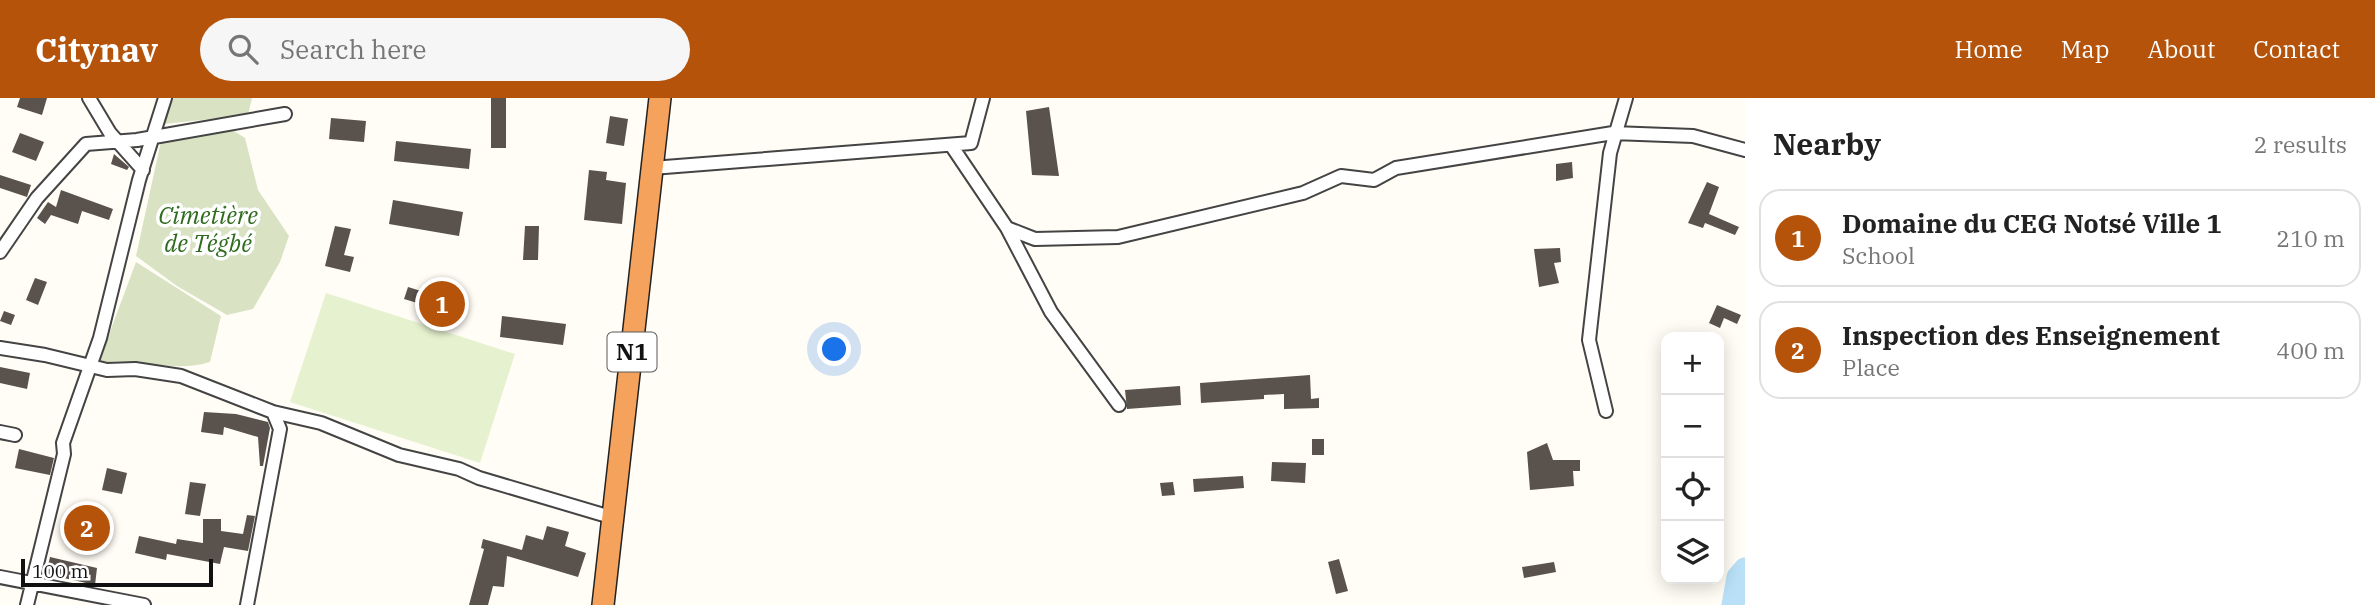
<!DOCTYPE html>
<meta charset="utf-8">
<style>
:root{--surface:#fff;--page:#f6f6f6;--text:#222;--muted:#767676;--line:#e0e0e0;--accent:#b45309}
body{margin:0;font-family:"IBM Plex Serif",serif;background:var(--page);color:var(--text)}
.controls{position:absolute;right:21px;bottom:21px;display:grid;overflow:hidden;border-radius:14px;box-shadow:0 4px 18px #0003}
.controls button{width:63px;height:63px;display:grid;place-items:center;padding:0;border:0;border-bottom:2px solid var(--line);background:var(--surface);color:var(--text);font:35px sans-serif}
.scale{position:absolute;left:21px;bottom:18px;width:192px;box-sizing:border-box;padding-left:7px;border:4px solid #111;border-top:0;font-size:19px;line-height:24px;white-space:nowrap;color:#111;-webkit-text-stroke:5px #fff;paint-order:stroke}
.you{position:absolute;left:835px;top:252px;width:24px;height:24px;margin:-18px;border:5px solid #fff;border-radius:50%;background:#1a73e8;box-shadow:0 0 0 10px #1a73e833}
.badge{display:grid;place-items:center;width:46px;height:46px;border-radius:50%;background:var(--accent);color:#fff;font-size:23px;font-weight:700}
.pin{position:absolute;translate:-50% -50%;border:4px solid #fff;box-shadow:0 2px 7px #0006}
.list{margin:0;padding:0;list-style:none}
h2{display:flex;justify-content:space-between;align-items:center;height:91px;margin:0;padding:0 28px;font-size:30px}
h2 small{font-size:23px;font-weight:400;color:var(--muted)}
.list li{display:grid;grid-template-columns:46px 1fr auto;gap:21px;align-items:center;box-sizing:border-box;height:98px;margin:0 14px 14px;padding:0 14px;border:2px solid var(--line);border-radius:21px}
.list b{display:block;font-size:26px;white-space:nowrap}
.list p{margin:0;font-size:23px;white-space:nowrap;color:var(--muted)}
.list em{font-size:23px;font-style:normal;color:var(--muted)}
.icon{flex:none;width:38px;height:38px;fill:none;stroke:currentColor;stroke-width:2;stroke-linecap:round;stroke-linejoin:round}
.map{position:relative;flex:none;width:1745px;height:507px;overflow:hidden}
header{display:flex;align-items:center;gap:42px;box-sizing:border-box;height:98px;padding:0 35px;background:var(--accent);color:#fff}
header strong{font-size:33px}
nav{display:flex;gap:38px;margin-inline-start:auto;font-size:24px}
.search{width:490px;height:63px;background:var(--page);display:flex;align-items:center;gap:18px;box-sizing:border-box;padding:0 24px;border-radius:38px;color:var(--muted);font-size:26px}
main{display:flex}
aside{flex:1;background:var(--surface)}
.map>svg:first-child{display:block}
.cemetery{fill:#d9e3c4}
.pitch{fill:#e6f2cf}
.lines{fill:none;stroke-linecap:round;stroke-linejoin:round}
.river{stroke:#b9e0f7;stroke-width:23}
.building{fill:#5a524d}
.street-casing{stroke:#444;stroke-width:16}
.highway-casing{stroke:#222;stroke-width:24}
.street{stroke:#fff;stroke-width:12}
.highway{stroke:#f5a25d;stroke-width:21}
.labels{text-anchor:middle;stroke-width:7;stroke-linejoin:round;paint-order:stroke}
.shield{fill:#fff;stroke:#585858;stroke-width:2}
.shield-label{font-size:23px;font-weight:bold;fill:#111}
.park-label{font-size:24px;font-style:italic;fill:#2f6b1f;stroke:#fff}
</style>
<header>
<strong>Citynav</strong>
<div class="search"><svg class="icon" aria-label="search" viewBox="0 0 24 24"><circle cx="10" cy="10" r="6"/><path d="M15 15l6 6"/></svg>Search here</div>
<nav><a>Home</a><a>Map</a><a>About</a><a>Contact</a></nav>
</header>
<main>
<div class="map">
<svg width="1745" height="507" viewBox="0 0 1745 507">
<rect width="100%" height="100%" fill="#fffdf5"/>
<path class="cemetery" d="M 173,0 L 252,0 L 248,17 L 164,26 Z
M 231,31 L 245,40 L 258,92 L 289,138 L 280,164 L 253,211 L 227,217 L 177,188 L 136,158 L 161,43 Z
M 136,164 L 221,218 L 210,264 C 174,276 135,258 98,266 Z"/>
<path class="pitch" d="M 326,195 L 515,256 L 480,365 L 290,304 Z"/>
<g class="lines">
<path class="river" d="M 1733,507 L 1738,479 L 1745,471"/>
</g>
<path class="building" d="M 20,0 L 47,0 L 42,17 L 17,9 Z
M 491,0 L 506,0 L 506,50 L 491,50 Z
M 1049,9 L 1059,78 L 1032,77 L 1026,13 Z
M 610,18 L 628,21 L 624,48 L 606,45 Z
M 331,20 L 366,23 L 364,44 L 329,41 Z
M 20,35 L 44,44 L 36,63 L 12,54 Z
M 396,43 L 471,51 L 469,71 L 394,63 Z
M 114,56 L 129,69 L 127,72 L 111,66 Z
M 1572,64 L 1573,80 L 1556,83 L 1556,66 Z
M 589,72 L 607,74 L 606,82 L 626,85 L 622,126 L 584,122 Z
M 0,77 L 31,87 L 27,99 L 0,90 Z
M 1707,84 L 1719,89 L 1709,116 L 1739,129 L 1735,137 L 1705,125 L 1703,130 L 1688,125 Z
M 61,92 L 113,111 L 109,122 L 82,113 L 78,126 L 51,117 L 45,126 L 37,120 L 48,104 L 56,109 Z
M 393,102 L 463,114 L 459,138 L 389,126 Z
M 335,128 L 351,131 L 344,157 L 354,159 L 350,174 L 325,168 Z
M 525,128 L 539,128 L 538,162 L 523,162 Z
M 1560,150 L 1561,164 L 1554,165 L 1559,185 L 1539,189 L 1534,151 Z
M 35,180 L 47,184 L 38,207 L 26,202 Z
M 408,189 L 437,198 L 434,210 L 404,201 Z
M 1717,207 L 1741,217 L 1737,226 L 1724,220 L 1720,230 L 1709,225 Z
M 4,213 L 15,217 L 11,227 L 0,223 Z
M 502,218 L 566,226 L 563,247 L 500,239 Z
M 0,269 L 30,275 L 27,291 L 0,285 Z
M 1310,277 L 1311,301 L 1319,300 L 1319,310 L 1284,311 L 1284,296 L 1264,297 L 1264,301 L 1201,305 L 1200,285 Z
M 1180,288 L 1181,307 L 1127,311 L 1125,292 Z
M 204,314 L 236,316 L 268,324 L 270,330 L 263,368 L 260,368 L 258,339 L 224,329 L 223,337 L 201,334 Z
M 1312,341 L 1324,341 L 1324,357 L 1312,357 Z
M 1547,345 L 1553,362 L 1580,362 L 1580,373 L 1573,373 L 1574,388 L 1530,392 L 1527,354 Z
M 19,351 L 54,360 L 50,377 L 15,370 Z
M 1272,364 L 1306,365 L 1305,385 L 1271,383 Z
M 107,370 L 127,375 L 122,396 L 102,392 Z
M 1243,378 L 1244,390 L 1194,394 L 1193,381 Z
M 190,384 L 206,386 L 200,418 L 185,416 Z
M 1173,384 L 1175,397 L 1162,398 L 1160,385 Z
M 247,417 L 255,418 L 248,453 L 224,449 L 220,466 L 167,456 L 166,462 L 135,455 L 139,438 L 176,446 L 177,441 L 203,445 L 203,421 L 221,421 L 221,433 L 243,436 Z
M 75,419 L 102,427 L 98,442 L 71,434 Z
M 547,428 L 569,434 L 565,448 L 586,455 L 578,479 L 507,458 L 504,489 L 493,488 L 488,507 L 469,507 L 484,451 L 481,450 L 483,441 L 522,452 L 526,437 L 543,442 Z
M 50,459 L 97,470 L 95,487 L 46,476 Z
M 1339,461 L 1348,493 L 1336,496 L 1328,464 Z
M 1554,464 L 1556,474 L 1524,480 L 1522,469 Z"/>
<g class="lines">
<defs>
<path id="street" d="M 89,0 L 110,35 L 143,72
M 951,47 L 1007,130 L 1035,141 L 1118,139 L 1303,95 L 1341,78 L 1374,82 L 1396,70 L 1613,35 L 1693,38 L 1745,52
M 652,70 L 971,45 L 983,0
M 1007,130 L 1051,214 L 1119,307
M 0,154 L 37,100 L 86,46 L 137,42 L 285,16
M 0,250 L 45,257 L 107,272 L 135,271 L 181,278 L 273,314 L 321,325 L 399,357 L 459,371 L 479,380 L 614,420
M 1606,313 L 1589,242 L 1610,55 L 1626,0
M 0,334 L 15,337
M 0,479 L 144,507
M 27,507 L 64,356 L 63,345 L 100,240 L 139,82 L 165,0
M 247,507 L 280,331 L 273,314"/>
<path id="highway" d="M 603,507 L 660,0"/>
</defs>
<use href="#street" class="street-casing"/>
<use href="#highway" class="highway-casing"/>
<use href="#street" class="street"/>
<use href="#highway" class="highway"/>
</g>
<g class="labels">
<rect class="shield" x="607.5" y="234.5" width="49" height="39" rx="5"/>
<g class="shield-label">
<text x="632" y="262">N1</text>
</g>
<g class="park-label">
<text x="208" y="126">Cimetière<tspan x="208" dy="28">de Tégbé</tspan></text>
</g>
</g>
</svg>
<div class="controls">
<button>+</button>
<button>−</button>
<button><svg class="icon" aria-label="locate" viewBox="0 0 24 24"><circle cx="12" cy="12" r="6"/><path d="M12 2v4M12 18v4M2 12h4M18 12h4"/></svg></button>
<button><svg class="icon" aria-label="layers" viewBox="0 0 24 24"><path d="M12 4l9 5-9 5-9-5zM3 14l9 5 9-5"/></svg></button>
</div>
<div class="scale">100 m</div>
<div class="you"></div>
<div class="pin badge" style="left:442px;top:206px">1</div>
<div class="pin badge" style="left:87px;top:430px">2</div>
</div>
<aside>
<h2>Nearby<small>2 results</small></h2>
<ul class="list">
<li><span class="badge">1</span><div><b>Domaine du CEG Notsé Ville 1</b><p>School</p></div><em>210 m</em></li>
<li><span class="badge">2</span><div><b>Inspection des Enseignement</b><p>Place</p></div><em>400 m</em></li>
</ul>
</aside>
</main>
